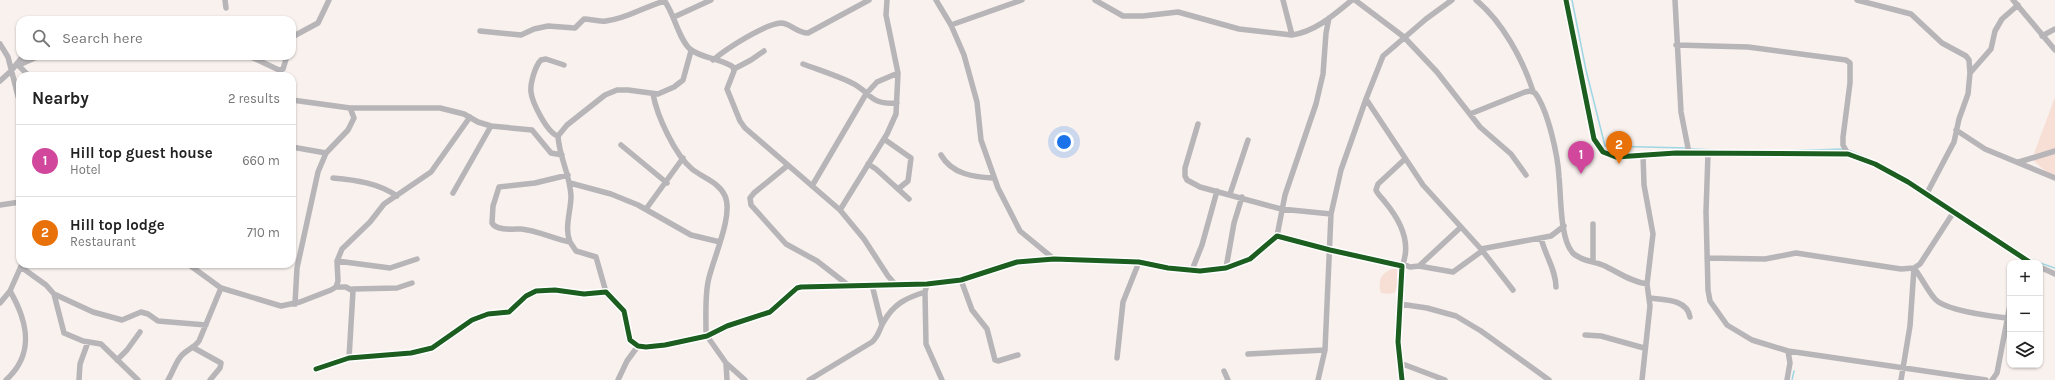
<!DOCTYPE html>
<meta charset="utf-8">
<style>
:root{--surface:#fff;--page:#f2f2f2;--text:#222;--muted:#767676;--line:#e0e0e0;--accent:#2563eb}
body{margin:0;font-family:Karla,sans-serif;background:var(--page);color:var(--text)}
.controls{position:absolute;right:12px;bottom:12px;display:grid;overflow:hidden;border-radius:8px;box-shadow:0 1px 3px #0004}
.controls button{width:36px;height:36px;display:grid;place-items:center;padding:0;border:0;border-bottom:1px solid var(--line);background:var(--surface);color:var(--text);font:20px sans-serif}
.you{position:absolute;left:1064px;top:142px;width:14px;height:14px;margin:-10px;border:3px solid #fff;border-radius:50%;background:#1a73e8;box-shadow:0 0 0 6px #1a73e833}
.badge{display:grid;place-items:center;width:26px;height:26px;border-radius:50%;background:var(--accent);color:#fff;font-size:13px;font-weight:700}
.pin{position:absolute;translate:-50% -33px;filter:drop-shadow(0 1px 2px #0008)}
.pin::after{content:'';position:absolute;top:21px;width:14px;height:12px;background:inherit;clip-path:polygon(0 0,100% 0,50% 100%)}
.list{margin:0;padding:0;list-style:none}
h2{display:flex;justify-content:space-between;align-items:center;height:52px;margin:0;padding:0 16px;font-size:17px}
h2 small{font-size:13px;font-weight:400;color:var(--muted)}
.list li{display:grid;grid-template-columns:26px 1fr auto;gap:12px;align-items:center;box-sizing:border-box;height:72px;padding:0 16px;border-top:1px solid var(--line)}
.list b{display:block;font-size:15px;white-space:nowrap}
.list p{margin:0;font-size:13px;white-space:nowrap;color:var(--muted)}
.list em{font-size:13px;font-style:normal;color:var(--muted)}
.icon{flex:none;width:22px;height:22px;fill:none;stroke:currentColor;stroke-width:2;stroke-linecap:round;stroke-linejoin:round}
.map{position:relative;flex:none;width:2055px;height:380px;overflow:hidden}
.search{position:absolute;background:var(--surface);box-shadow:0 1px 3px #0004;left:16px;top:16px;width:280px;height:44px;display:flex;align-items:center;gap:10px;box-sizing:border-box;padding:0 14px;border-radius:12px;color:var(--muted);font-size:15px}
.panel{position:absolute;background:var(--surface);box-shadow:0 1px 3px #0004;left:16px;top:72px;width:280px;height:196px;border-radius:12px}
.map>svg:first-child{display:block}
.green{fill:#f8dfd5}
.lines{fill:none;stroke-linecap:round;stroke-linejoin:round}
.stream{stroke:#9fd6e4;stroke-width:1.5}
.minor{stroke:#b7b5b7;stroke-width:5.5}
.cycleway-casing{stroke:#fff;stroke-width:8}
.cycleway{stroke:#1b5e20;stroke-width:5}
</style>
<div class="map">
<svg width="2055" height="380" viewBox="0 0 2055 380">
<rect width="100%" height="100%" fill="#f8f1ee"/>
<path class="green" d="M 2055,97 L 2055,176 L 2046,172 L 2032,159 Z
M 1397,268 L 1397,285 L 1395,292 L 1390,294 L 1381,293 C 1377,279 1382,271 1397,268 Z"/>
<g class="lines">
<path class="stream" d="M 1572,0 L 1586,70 L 1605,146 L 1687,148
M 1691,149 L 1715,150
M 1848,150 L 1872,160
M 1785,151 L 1843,149
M 1909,180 L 1926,191
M 1930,193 L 1940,200
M 2031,260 L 2055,268
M 1792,380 L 1794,371"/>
<path class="minor" d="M 225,0 L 226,8
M 664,0 C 674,13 679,40 690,49 C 702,59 721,58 733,67 L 734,71 L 727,89 L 740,121 L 745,128 L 840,210 L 864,239 L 888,276 L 895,284
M 936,0 L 951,25 L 964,55 L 977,102 L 981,140 L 998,188 L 1020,231 L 1054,259
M 1095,0 L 1123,16 L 1143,16 L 1178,12 L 1239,29 L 1292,35 C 1315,32 1335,14 1352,0
M 1283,0 L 1292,35
M 1355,0 L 1404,37 L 1437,72 L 1480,127 L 1511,154 L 1526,175
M 1476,0 C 1502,21 1523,60 1533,91
M 1566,0 L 1594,139 L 1603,152 L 1616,157 L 1676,153 L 1848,154 L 1875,164 L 1908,182 L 2031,263
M 1675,0 L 1681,112 L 1689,153
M 1857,0 L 1911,14 L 1942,43 L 1966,56 L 1969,60 L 1970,73 L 1968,94 L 1959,119 L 1954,142 L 1926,195
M 2013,0 L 2055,50
M 674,17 L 711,0
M 951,25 L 1022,0
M 480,31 L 521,35 L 534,29 L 548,26 L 575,28 L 584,19 C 591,19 598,22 606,21 C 627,19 645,6 665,1
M 2042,36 L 2055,29
M 292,37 L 318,23 L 329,0
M 0,44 L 8,57 L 20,104
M 1676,45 L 1748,47 L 1846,60 L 1850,63 L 1850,83 L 1843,137 L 1843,145 L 1848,154
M 249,56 L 279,70 L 283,69 L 287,56
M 713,60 C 726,49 766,23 782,23 C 791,24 797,33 808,33 L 869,0
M 17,64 L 29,76
M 803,64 C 819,70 835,75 850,82 C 872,92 868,105 897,103
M 19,65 L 39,56
M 734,69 L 751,60 L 764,51
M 1970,73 L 1991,49 L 1995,31 L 2002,19 L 2018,5
M 0,81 L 11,71 L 23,56
M 653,94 C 657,116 675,155 692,169 C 703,178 719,182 725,196 C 734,215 712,261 708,282 C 705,297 706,315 706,331 L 707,336 L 726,363 L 745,380
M 1366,99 L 1423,185 L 1481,249 L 1551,236 L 1564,226
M 292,100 L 350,108 L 440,108 L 464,114 L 478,122 L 491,126 L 532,130 L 551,153 L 562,155
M 1470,114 L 1525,92 L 1530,91 L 1535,93 C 1548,110 1558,156 1559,177 C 1561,195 1560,238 1572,252 C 1578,260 1596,262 1605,266 C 1619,273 1632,282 1647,284
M 1198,124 L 1185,168 L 1185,176 L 1187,180 L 1200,187 L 1281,209 L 1331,214
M 1956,130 L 1985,149 L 2055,178
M 558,136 C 547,133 532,102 531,92 C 530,84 535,66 541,60 L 546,59 L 564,65
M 884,139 L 911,158 L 908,181 L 898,189
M 621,145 L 667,183
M 292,147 L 326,153
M 1708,153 L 1706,212 L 1708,290 L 1710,301 L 1727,325 L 1752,340 L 1788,351 L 1986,380
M 941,155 C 952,174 973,177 993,178
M 2019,162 L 2055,151
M 868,164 L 876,169 L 909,199
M 787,166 L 754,193 L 750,198 L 751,205 L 786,244 L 817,261 L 848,285
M 568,175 L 535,183 L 499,187 L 493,206 L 492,223 C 496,231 514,229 521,229 C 536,230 554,239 570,242 L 576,251 L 596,257 L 606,292
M 333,178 C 356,180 378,183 397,196
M 570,183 L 611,194 L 638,205 L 691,235 L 720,242
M 812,186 L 866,94 L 877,82 L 898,73
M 453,193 L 491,126
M 1230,194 L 1248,140
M 0,205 L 20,202
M 646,209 L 683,158
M 840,210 L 887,134 L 896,114 L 898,73 L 886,15 L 887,0
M 1593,224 L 1593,262
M 1277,236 L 1285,195 L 1316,104 L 1323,74 L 1326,33 L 1329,18
M 1541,238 C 1545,255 1556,270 1556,287
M 570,242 C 564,228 571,211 571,196 C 570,174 559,157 558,136 L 567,125 L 605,95 L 617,90 L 628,90 L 658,94 L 674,87 L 683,80 L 691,51
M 1481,249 L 1513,290
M 1707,258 L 1765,259 L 1796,253 L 1901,269 L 1914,268 L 1920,264 L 1953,213
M 337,261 L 390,268 L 417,259
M 188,264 L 221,288 L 281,306 L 300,302 L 331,290 L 336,287 L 338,281 L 337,261 L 342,249 L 370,222 L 384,204 L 431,172 L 470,117
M 1403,264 L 1410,267 L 1419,266 L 1453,272 L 1482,251
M 1402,266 C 1412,243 1400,220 1385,202 C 1382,198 1378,195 1376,190 L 1378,184 L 1405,159
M 1419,266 L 1461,227
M 21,267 L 46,285 L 54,294 L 64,333 L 83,341 L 101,344 L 138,380
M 2040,267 L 2055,274
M 1226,268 L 1234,223 L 1242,197
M 1914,268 C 1922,278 1927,290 1935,299 C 1946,311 1991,316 2007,318
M 1192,270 L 1202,245 L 1217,191
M 961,280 L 972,310 L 987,329 L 995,360 L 998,361 L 1018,355
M 872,285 L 882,325
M 336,287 L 346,287 L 353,291 L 349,358
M 353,289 L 397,288 L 412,283
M 925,292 L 926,344 L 942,380
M 54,294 L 93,312 L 122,320 L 141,312 L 148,314 L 158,321 L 206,325
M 1649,298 C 1664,300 1687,299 1690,317
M 0,303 L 10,291 L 22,264
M 295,304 L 297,268 L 318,172 L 326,153 L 348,130 L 354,118 L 350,108
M 1400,304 L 1427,308 L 1456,316 L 1481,331 L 1549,380
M 1585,335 L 1601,336 L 1644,348
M 194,348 L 221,363 L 220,368 L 210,380
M 1248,354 L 1325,350
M 1117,358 L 1123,302 L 1139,262
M 117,360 L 127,350 L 140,332
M 726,363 L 727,380
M 1400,363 L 1445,380
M 316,369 L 349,358 L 411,353 L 432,348 L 472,320 L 488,314 L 509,312 L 526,296 L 536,291 L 555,290 L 584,294 L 606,292 L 624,311 L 630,340 L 638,346 L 646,347 L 665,345 L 707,336 L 727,326 L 770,312 L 797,288 L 801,287 L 927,284 L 961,280 L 1017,262 L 1054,259 L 1139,262 L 1168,268 L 1200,271 L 1226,268 L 1250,259 L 1277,236 L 1330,250 L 1402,266 L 1398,342 L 1402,380
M 1224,371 L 1228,380
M 6,380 C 35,354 28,322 10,291
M 79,380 L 80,364 L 88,342
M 168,380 C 173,372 176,361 182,355 C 188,349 194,348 199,341 L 221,288
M 618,380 L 627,361 L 638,346
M 809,380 L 872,342 C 879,336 879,330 883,323 C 893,304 906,298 925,292 L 927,284
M 1318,380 L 1325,350 L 1331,214 L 1341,170 L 1366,99 L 1383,56 L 1426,19 L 1452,0
M 1642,380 L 1650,306 L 1647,284 L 1653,234 L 1644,185 L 1643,155
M 1787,380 L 1790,363 L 1788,351
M 1901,380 L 1910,326 L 1914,268
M 1992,380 L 1997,373 L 2010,305"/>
<defs>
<path id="cycleway" d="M 1566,0 L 1594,139 L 1603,152 L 1616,157 L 1676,153 L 1848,154 L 1875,164 L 1908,182 L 2031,263
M 316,369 L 349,358 L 411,353 L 432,348 L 472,320 L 488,314 L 509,312 L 526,296 L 536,291 L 555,290 L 584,294 L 606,292 L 624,311 L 630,340 L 638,346 L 646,347 L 665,345 L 707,336 L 727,326 L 770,312 L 797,288 L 801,287 L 927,284 L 961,280 L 1017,262 L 1054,259 L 1139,262 L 1168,268 L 1200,271 L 1226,268 L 1250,259 L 1277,236 L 1330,250 L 1402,266 L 1398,342 L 1402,380"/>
</defs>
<use href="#cycleway" class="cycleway-casing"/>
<use href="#cycleway" class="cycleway"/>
</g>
</svg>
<div class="controls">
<button>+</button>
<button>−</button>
<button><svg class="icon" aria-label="layers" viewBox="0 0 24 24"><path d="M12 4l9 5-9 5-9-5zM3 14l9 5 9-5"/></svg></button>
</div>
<div class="you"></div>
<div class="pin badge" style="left:1581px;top:174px;background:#d1479c">1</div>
<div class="pin badge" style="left:1619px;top:164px;background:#e8710a">2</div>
<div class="search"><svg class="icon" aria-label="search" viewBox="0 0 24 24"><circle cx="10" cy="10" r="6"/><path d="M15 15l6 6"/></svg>Search here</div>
<section class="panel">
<h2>Nearby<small>2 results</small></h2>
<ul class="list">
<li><span class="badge" style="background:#d1479c">1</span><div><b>Hill top guest house</b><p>Hotel</p></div><em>660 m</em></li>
<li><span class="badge" style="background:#e8710a">2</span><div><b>Hill top lodge</b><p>Restaurant</p></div><em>710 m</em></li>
</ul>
</section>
</div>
